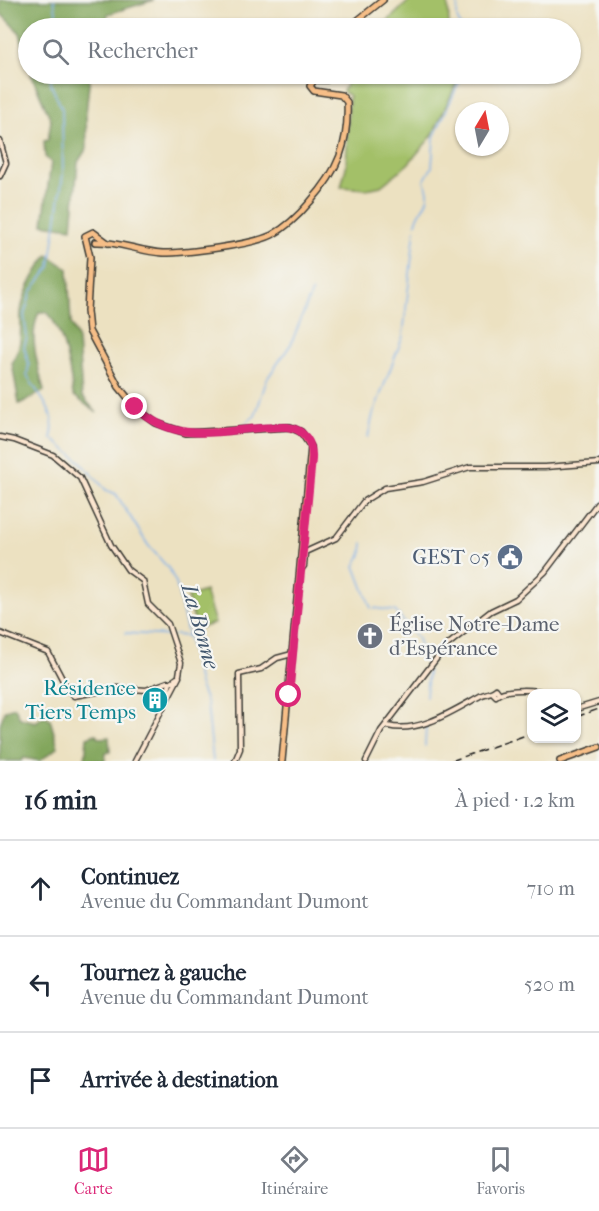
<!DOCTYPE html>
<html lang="fr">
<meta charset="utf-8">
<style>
:root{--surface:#fff;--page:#f2f2f3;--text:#1f2937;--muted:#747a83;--line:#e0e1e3;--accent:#db2777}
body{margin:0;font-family:"IM FELL French Canon",serif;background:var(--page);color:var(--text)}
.controls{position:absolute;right:18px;bottom:18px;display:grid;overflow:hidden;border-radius:12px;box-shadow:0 2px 4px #0004}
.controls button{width:54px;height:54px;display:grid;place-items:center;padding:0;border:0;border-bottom:2px solid var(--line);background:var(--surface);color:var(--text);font:30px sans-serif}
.compass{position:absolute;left:455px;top:102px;width:54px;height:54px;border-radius:50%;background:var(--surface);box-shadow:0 2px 4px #0004;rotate:10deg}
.stop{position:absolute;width:18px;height:18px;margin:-14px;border:4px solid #db2777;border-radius:50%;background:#fff}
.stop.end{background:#db2777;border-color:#fff;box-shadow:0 2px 6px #0008}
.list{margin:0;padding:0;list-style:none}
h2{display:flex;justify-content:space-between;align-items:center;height:78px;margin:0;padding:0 24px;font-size:26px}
h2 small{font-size:20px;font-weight:400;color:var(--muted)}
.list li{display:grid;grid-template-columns:39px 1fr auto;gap:18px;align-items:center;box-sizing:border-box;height:96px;padding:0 24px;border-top:2px solid var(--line)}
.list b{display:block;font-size:22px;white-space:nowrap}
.list p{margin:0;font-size:20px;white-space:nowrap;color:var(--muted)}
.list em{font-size:20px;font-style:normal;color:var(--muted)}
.icon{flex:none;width:33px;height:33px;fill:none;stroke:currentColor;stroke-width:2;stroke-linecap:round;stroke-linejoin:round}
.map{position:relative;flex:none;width:599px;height:761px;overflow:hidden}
.search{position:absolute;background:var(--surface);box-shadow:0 2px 4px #0004;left:18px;right:18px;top:18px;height:66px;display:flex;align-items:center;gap:15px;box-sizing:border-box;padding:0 21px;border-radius:33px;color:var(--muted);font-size:22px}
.sheet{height:366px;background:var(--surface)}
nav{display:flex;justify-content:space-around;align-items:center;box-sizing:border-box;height:84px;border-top:2px solid var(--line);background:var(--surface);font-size:16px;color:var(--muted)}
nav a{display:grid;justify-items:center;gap:3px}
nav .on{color:var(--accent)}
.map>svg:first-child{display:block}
.green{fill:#a3c067;stroke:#606e42;stroke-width:1.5}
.forest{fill:#82a65c;stroke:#4f613c;stroke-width:1.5}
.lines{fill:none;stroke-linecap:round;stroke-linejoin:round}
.stream{stroke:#7cafe9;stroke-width:1.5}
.secondary-casing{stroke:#3b3a35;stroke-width:7}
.primary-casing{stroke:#3b3a35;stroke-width:8}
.secondary{stroke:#fbe5cf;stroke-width:4}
.primary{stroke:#f6be87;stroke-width:5}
.rail{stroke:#1c1c1c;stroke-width:1.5;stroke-dasharray:9 4.5;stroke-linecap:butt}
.route{stroke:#db2777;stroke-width:8}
.labels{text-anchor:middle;stroke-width:4.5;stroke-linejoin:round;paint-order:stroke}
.service-label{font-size:21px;fill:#4e5e75;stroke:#f6f6f2;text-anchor:end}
.worship-label{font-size:21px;fill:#5b616d;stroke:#f6f6f2;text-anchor:start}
.culture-label{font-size:21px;fill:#0d838f;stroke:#f6f6f2;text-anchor:end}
.water-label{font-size:22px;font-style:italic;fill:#42576e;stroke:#f6f6f2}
</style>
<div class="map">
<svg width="599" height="761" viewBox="0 0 599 761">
<rect width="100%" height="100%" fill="#f6f6f2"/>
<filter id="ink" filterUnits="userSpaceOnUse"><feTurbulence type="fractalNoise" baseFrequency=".0167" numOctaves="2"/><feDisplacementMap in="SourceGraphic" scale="12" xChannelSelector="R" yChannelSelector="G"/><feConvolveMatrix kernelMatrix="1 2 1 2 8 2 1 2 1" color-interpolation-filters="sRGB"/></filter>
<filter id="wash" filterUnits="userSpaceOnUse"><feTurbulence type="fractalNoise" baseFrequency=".008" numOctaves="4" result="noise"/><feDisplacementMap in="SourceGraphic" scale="24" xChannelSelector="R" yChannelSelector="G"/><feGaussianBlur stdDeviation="1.35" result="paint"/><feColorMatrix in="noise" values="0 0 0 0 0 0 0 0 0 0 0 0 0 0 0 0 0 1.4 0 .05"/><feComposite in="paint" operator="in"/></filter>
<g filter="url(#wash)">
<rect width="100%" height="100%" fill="#ece1c1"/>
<path class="green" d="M 410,0 L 448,0 L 449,25 L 455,28 L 380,28 Z
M 351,74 L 417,74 L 414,77 L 420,82 L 428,74 L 461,74 L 432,136 L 408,164 L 381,186 L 367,189 L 341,187 L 346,167 L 349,96 L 343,91 Z
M 205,591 L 215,623 L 197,629 L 187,597 Z"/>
<path class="forest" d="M 0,0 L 154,0 L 108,14 L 104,28 L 28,28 L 28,67 L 20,33 L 0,13 Z
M 31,74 L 90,74 L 86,114 L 87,148 L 78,162 L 72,228 L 43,224 L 51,162 L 45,157 L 44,141 L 48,140 L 51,120 Z
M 48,255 L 68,269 L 71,323 L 78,340 L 82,396 L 97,413 L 73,395 C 70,369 64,331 47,312 L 39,312 C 28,338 38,365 44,391 L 19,404 L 12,363 C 23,345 20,332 21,312 C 23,293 37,270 48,255 Z
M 15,707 L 20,718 L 36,722 L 44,715 L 50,719 L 58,747 L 40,761 L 24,758 L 21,761 L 0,761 L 0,724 L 5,710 Z
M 96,734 L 99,738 L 109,737 L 110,752 L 106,753 L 105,761 L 85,761 L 87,737 Z"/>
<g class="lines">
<path class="stream" d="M 458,0 L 457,18 L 461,28
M 46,28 L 49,24 L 58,24 L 54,0
M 51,74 L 51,85 L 62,109 L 63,174 L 50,267 L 31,292 L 24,315 L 27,337 L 24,347 L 29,364 L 27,375 C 38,396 59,413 51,438 L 81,462 L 106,490 L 116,494 L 148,545 L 169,569 L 176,583 L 199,684 L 207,704 L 213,761
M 416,223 C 421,204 435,201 424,181 L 432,167 L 434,137 L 463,74
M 310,297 L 312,292
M 241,426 L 255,416 L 267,379 L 291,344 L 309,299
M 368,437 L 373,414 L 403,336 L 415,229
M 363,543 L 362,553 L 355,566 L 371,608
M 374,608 L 395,611 L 418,639 L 427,666
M 125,633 L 172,636
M 175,635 L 188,636
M 426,697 L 428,671
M 425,746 L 426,725"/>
</g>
</g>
<g filter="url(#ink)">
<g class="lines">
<defs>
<path id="secondary" d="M 0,141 L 6,163 L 0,176
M 0,437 L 14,440 L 53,455 L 80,478 L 111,545 L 128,570 L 143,581 L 148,604 L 168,624 L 181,663 L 179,675
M 303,553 L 336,538 L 364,501 L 385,488 L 423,482 L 470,467 L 545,467 L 599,463
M 301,569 L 304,566 L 305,553
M 0,633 L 48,652 L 68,690 L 74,696 L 118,688 L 146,690 L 168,682
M 493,693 L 496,696 C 504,688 538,689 549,694
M 163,707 L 170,683 L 177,678
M 576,709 L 599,702
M 388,726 C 418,734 453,711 480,696 C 485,693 492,693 496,689 L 499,693
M 135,761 L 179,677
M 235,761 L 240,749 L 239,674 L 261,669 L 277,658 L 292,654
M 366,761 L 381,731 L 446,646 L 491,611 L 516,599 L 545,572 L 599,501"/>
<path id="primary" d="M 348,28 L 383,0
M 95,242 C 118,241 140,252 163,253 C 187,253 252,245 272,235 C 287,227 299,215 310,202 C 338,171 349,144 347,102 L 341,95 L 314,91 L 310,86 L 314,80 L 326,80 L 340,74
M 108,243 L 93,232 L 85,236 L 90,257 L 87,311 L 89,331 L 119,387 L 137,409 L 156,423 L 186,433 L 290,427 L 301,432 L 311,447 L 282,761
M 560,761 L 599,747"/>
</defs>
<use href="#secondary" class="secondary-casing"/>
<use href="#primary" class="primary-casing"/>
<use href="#secondary" class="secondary"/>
<use href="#primary" class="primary"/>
<path class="rail" d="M 576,717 L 599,709
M 451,761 L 532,733"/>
</g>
</g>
<g class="lines" filter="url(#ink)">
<path class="route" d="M 135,407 C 182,451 231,425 287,427 C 304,429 313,442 312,459 L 289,695"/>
</g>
<defs>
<symbol id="civic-disc" viewBox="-11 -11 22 22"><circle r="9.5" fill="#5c6f8a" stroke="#f6f6f2"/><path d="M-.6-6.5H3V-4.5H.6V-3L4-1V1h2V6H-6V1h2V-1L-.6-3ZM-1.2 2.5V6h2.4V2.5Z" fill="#fff"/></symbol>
<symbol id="church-disc" viewBox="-11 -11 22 22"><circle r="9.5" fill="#6b7280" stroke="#f6f6f2"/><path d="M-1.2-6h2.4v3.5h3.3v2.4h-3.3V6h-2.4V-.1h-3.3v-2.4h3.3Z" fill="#fff"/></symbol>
<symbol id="building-disc" viewBox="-11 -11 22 22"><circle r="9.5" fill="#0f9aa8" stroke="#f6f6f2"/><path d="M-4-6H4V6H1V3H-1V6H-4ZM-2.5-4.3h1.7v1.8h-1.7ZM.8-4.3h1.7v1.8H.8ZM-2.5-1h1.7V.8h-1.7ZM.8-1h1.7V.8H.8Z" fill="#fff"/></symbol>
</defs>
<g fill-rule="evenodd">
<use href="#civic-disc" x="495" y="542" width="30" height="30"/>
<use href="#church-disc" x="355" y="621" width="30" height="30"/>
<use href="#building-disc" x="140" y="685" width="30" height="30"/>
</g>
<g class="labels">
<g class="service-label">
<text x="490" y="564">GEST 05</text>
</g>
<g class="worship-label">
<text x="389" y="631">Église Notre-Dame<tspan x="389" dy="24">d'Espérance</tspan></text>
</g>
<g class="culture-label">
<text x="136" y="695">Résidence<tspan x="136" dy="24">Tiers Temps</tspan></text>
</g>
<g class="water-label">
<text transform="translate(201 626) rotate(74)" y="8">La Bonne</text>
</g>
</g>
</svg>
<div class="controls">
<button><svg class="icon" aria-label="layers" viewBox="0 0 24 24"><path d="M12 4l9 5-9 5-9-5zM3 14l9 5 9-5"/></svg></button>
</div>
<svg class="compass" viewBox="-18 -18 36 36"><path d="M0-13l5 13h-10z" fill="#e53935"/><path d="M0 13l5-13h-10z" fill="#747a83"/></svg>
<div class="stop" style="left:289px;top:695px"></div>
<div class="stop end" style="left:135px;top:407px"></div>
<div class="search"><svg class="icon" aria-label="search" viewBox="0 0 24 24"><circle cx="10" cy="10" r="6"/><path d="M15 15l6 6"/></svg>Rechercher</div>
</div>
<section class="sheet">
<h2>16 min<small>À pied · 1.2 km</small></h2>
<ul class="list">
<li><svg class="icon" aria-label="ahead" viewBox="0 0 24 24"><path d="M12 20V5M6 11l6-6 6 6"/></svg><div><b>Continuez</b><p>Avenue du Commandant Dumont</p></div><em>710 m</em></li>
<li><svg class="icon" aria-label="left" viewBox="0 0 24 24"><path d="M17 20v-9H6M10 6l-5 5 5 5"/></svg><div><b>Tournez à gauche</b><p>Avenue du Commandant Dumont</p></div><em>520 m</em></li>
<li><svg class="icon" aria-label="arrive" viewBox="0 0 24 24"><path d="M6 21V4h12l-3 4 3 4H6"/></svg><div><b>Arrivée à destination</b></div></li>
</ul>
</section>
<nav>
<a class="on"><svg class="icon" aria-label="map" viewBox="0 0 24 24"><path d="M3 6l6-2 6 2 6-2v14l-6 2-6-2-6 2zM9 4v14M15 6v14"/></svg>Carte</a>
<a><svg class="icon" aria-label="directions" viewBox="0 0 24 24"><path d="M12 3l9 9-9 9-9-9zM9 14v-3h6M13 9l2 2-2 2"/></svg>Itinéraire</a>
<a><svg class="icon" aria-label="saved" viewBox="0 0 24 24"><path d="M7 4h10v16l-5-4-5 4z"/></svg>Favoris</a>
</nav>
